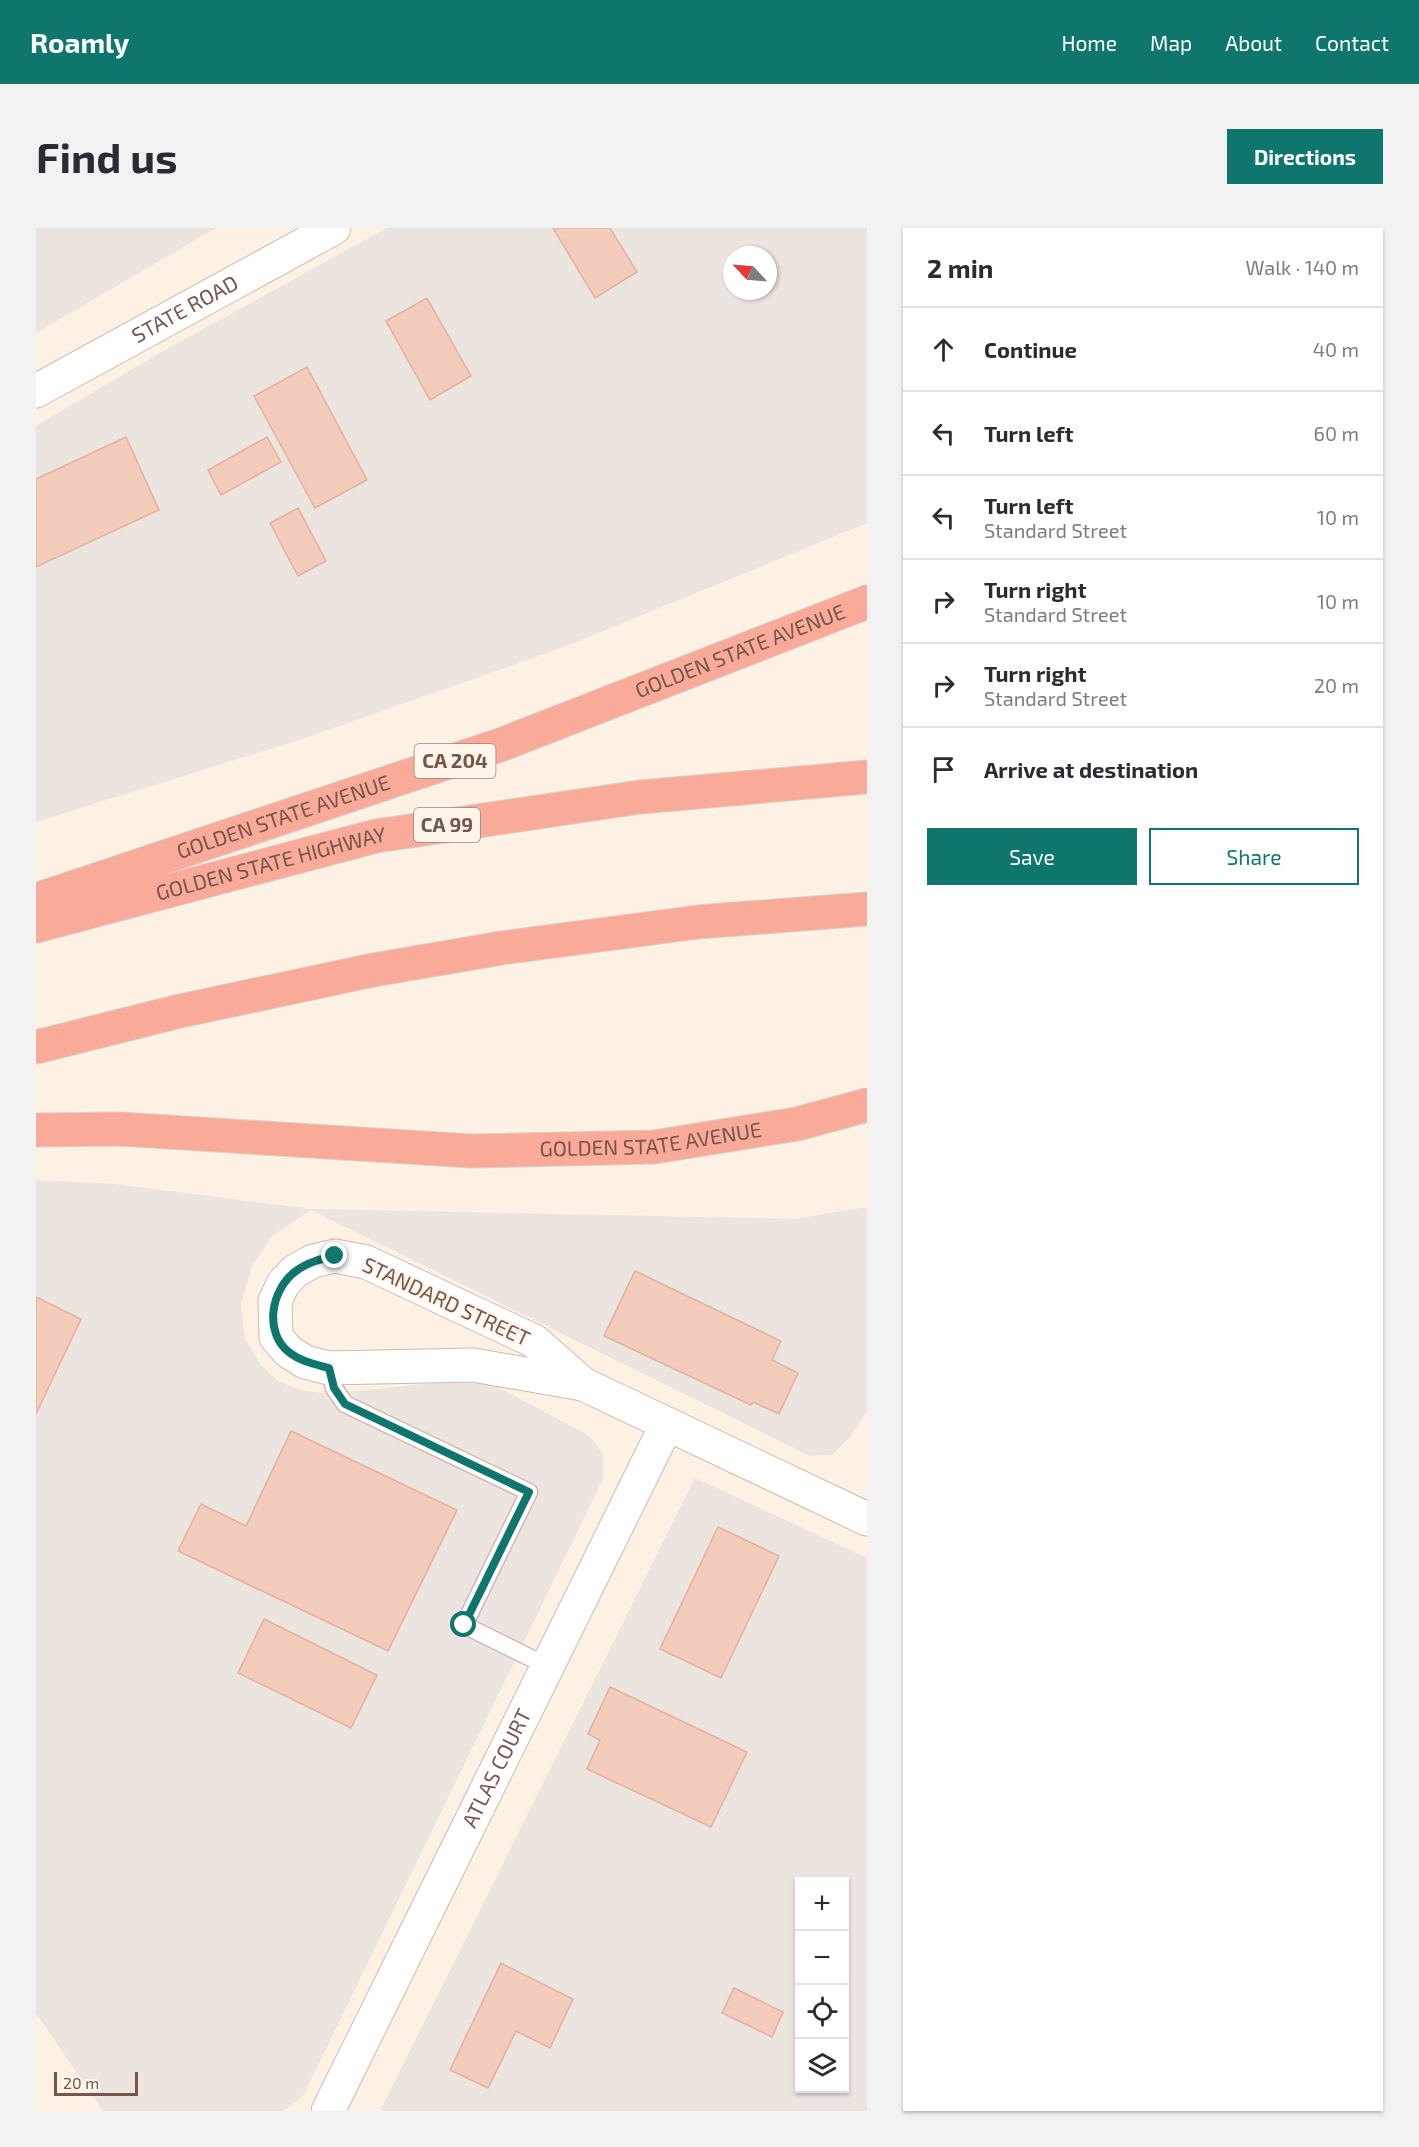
<!DOCTYPE html>
<meta charset="utf-8">
<style>
:root{--surface:#fff;--page:#f2f2f3;--text:#2b2b33;--muted:#7c7c81;--line:#e1e1e2;--accent:#0f766e}
body{margin:0;font-family:"Exo 2",sans-serif;background:var(--page);color:var(--text)}
.controls{position:absolute;right:18px;bottom:18px;display:grid;overflow:hidden;border-radius:0px;box-shadow:0 2px 4px #0004}
.controls button{width:54px;height:54px;display:grid;place-items:center;padding:0;border:0;border-bottom:2px solid var(--line);background:var(--surface);color:var(--text);font:30px sans-serif}
.compass{position:absolute;left:687px;top:18px;width:54px;height:54px;border-radius:50%;background:var(--surface);box-shadow:0 2px 4px #0004;rotate:296deg}
.scale{position:absolute;left:18px;bottom:15px;width:84px;box-sizing:border-box;padding-left:6px;border:3px solid #775549;border-top:0;font-size:16px;line-height:21px;white-space:nowrap;color:#775549;-webkit-text-stroke:4px #fff5eb;paint-order:stroke}
.stop{position:absolute;width:18px;height:18px;margin:-14px;border:4px solid #0f766e;border-radius:50%;background:#fff}
.stop.end{background:#0f766e;border-color:#fff;box-shadow:0 2px 6px #0008}
.list{margin:0;padding:0;list-style:none}
h2{display:flex;justify-content:space-between;align-items:center;height:78px;margin:0;padding:0 24px;font-size:26px}
h2 small{font-size:20px;font-weight:400;color:var(--muted)}
.list li{display:grid;grid-template-columns:39px 1fr auto;gap:18px;align-items:center;box-sizing:border-box;height:84px;padding:0 24px;border-top:2px solid var(--line)}
.list b{display:block;font-size:22px;white-space:nowrap}
.list p{margin:0;font-size:20px;white-space:nowrap;color:var(--muted)}
.list em{font-size:20px;font-style:normal;color:var(--muted)}
.actions{display:flex;gap:12px;padding:18px 24px}
.actions a{flex:1;padding:14px 0;border:2px solid var(--accent);border-radius:0px;text-align:center;font-size:21px;color:var(--accent)}
.actions .main{background:var(--accent);color:#fff}
.icon{flex:none;width:33px;height:33px;fill:none;stroke:currentColor;stroke-width:2;stroke-linecap:round;stroke-linejoin:round}
.map{position:relative;flex:none;width:831px;height:1883px;overflow:hidden;border-radius:0px}
header{display:flex;align-items:center;gap:36px;box-sizing:border-box;height:84px;padding:0 30px;background:var(--accent);color:#fff}
header strong{font-size:28px}
nav{display:flex;gap:33px;margin-inline-start:auto;font-size:21px}
.intro{display:flex;align-items:center;justify-content:space-between;box-sizing:border-box;height:144px;padding:0 36px}
h1{margin:0;font-size:42px}
.button{padding:15px 27px;border-radius:0px;background:var(--accent);color:#fff;font-size:21px;font-weight:700}
main{display:flex;gap:36px;padding:0 36px}
aside{flex:1;background:var(--surface);border-radius:0px;box-shadow:0 2px 4px #0004}
.map>svg:first-child{display:block}
.industrial{fill:#ece4df;fill-rule:evenodd}
.building{fill:#f3ccbb;stroke:#e6b19b;stroke-width:1.5}
.lines{fill:none;stroke-linecap:round;stroke-linejoin:round}
.lane-casing{stroke:#d1baad;stroke-width:19}
.street-casing{stroke:#d1baad;stroke-width:35}
.secondary-casing{stroke:#d4b9aa;stroke-width:35}
.highway-casing{stroke:#d9cfcc;stroke-width:35}
.lane{stroke:#fff;stroke-width:16}
.street{stroke:#fff;stroke-width:33}
.secondary{stroke:#fff;stroke-width:33}
.highway{stroke:#f9aa99;stroke-width:33}
.route{stroke:#0f766e;stroke-width:8}
.labels{text-anchor:middle;stroke-width:4.5;stroke-linejoin:round;paint-order:stroke}
.shield{fill:#fff5eb;stroke:#a0857a;stroke-width:1.5}
.shield-label{font-size:20px;font-weight:bold;fill:#775549}
.street-label{font-size:21px;fill:#775549;stroke:#fff5eb}
</style>
<header>
<strong>Roamly</strong>
<nav><a>Home</a><a>Map</a><a>About</a><a>Contact</a></nav>
</header>
<div class="intro"><h1>Find us</h1><a class="button">Directions</a></div>
<main>
<div class="map">
<svg width="831" height="1883" viewBox="0 0 831 1883">
<rect width="100%" height="100%" fill="#fdf1e4"/>
<path class="industrial" d="M 0,0 L 180,0 L 0,105 Z
M 351,0 L 831,0 L 831,295 L 528,419 L 269,510 L 0,594 L 0,198 L 122,126 ZM 696,27 L 732,27 L 732,63 L 696,63 Z
M 0,952 L 78,956 L 275,981 L 759,991 L 831,979 L 831,1183 L 813,1210 L 796,1227 L 774,1228 L 275,982 L 236,1008 L 216,1038 L 205,1076 L 209,1111 L 225,1137 L 242,1153 L 264,1162 L 293,1166 L 434,1151 L 456,1156 L 554,1208 L 567,1227 L 567,1251 L 267,1868 L 247,1883 L 67,1883 L 0,1785 Z
M 659,1250 L 831,1330 L 831,1883 L 344,1883 ZM 764,1654 L 808,1654 L 808,1860 L 764,1860 Z"/>
<path class="building" d="M 517,0 L 574,0 L 601,44 L 559,70 Z
M 391,70 L 435,148 L 394,172 L 350,93 Z
M 271,139 L 331,252 L 279,280 L 218,168 Z
M 90,209 L 123,282 L 0,339 L 0,251 Z
M 231,209 L 245,234 L 185,267 L 172,242 Z
M 262,280 L 290,333 L 262,348 L 234,295 Z
M 599,1043 L 745,1113 L 736,1132 L 762,1145 L 743,1186 L 717,1174 L 715,1177 L 568,1108 Z
M 0,1069 L 45,1091 L 0,1186 Z
M 255,1203 L 421,1282 L 352,1423 L 142,1323 L 165,1276 L 210,1298 Z
M 682,1299 L 743,1328 L 685,1450 L 624,1421 Z
M 228,1391 L 341,1447 L 315,1500 L 202,1445 Z
M 574,1459 L 711,1524 L 675,1599 L 551,1541 L 564,1512 L 552,1506 Z
M 465,1735 L 537,1771 L 514,1820 L 480,1803 L 452,1860 L 414,1842 Z
M 698,1760 L 747,1784 L 736,1809 L 686,1785 Z"/>
<g class="lines">
<defs>
<path id="lane" d="M 293,1140 L 298,1160 L 309,1176 L 493,1264 L 428,1397 L 511,1438"/>
<g id="street">
<path d="M 299,1028 L 330,1034 L 498,1113 L 547,1156 L 437,1137 L 293,1140 L 269,1134 L 252,1123 L 240,1109 L 239,1073 L 247,1056 L 259,1043 L 277,1033 Z"/>
<path d="M 547,1156 L 831,1291"/>
<path id="s1" d="M 292,1883 L 630,1198"/>
</g>
<g id="secondary">
<path id="s2" d="M 0,163 L 298,0"/>
</g>
<g id="highway">
<path id="s3" d="M 0,672 L 467,516 L 831,374"/>
<path id="s4" d="M 0,698 L 340,608 L 604,569 L 831,549"/>
<path d="M 0,819 L 144,783 L 337,742 L 466,720 L 662,694 L 831,681"/>
<path id="s5" d="M 0,902 L 84,901 L 435,923 L 618,919 L 761,896 L 831,877"/>
</g>
</defs>
<use href="#lane" class="lane-casing"/>
<use href="#street" class="street-casing"/>
<use href="#secondary" class="secondary-casing"/>
<use href="#highway" class="highway-casing"/>
<use href="#lane" class="lane"/>
<use href="#street" class="street"/>
<use href="#secondary" class="secondary"/>
<use href="#highway" class="highway"/>
</g>
<g class="lines">
<path class="route" d="M 299,1028 C 285,1031 272,1034 260,1043 C 235,1061 227,1105 254,1125 C 266,1134 278,1136 293,1140 L 298,1160 L 309,1176 L 493,1264 L 428,1397"/>
</g>
<g class="labels">
<g class="shield">
<rect x="378.5" y="516" width="81" height="34" rx="4.5"/>
<rect x="378" y="580" width="66" height="34" rx="4.5"/>
</g>
<g class="shield-label">
<text x="419" y="540">CA 204</text>
<text x="411" y="604">CA 99</text>
</g>
<g class="street-label">
<text dy="7" stroke="none"><textPath href="#s2" startOffset="170">STATE ROAD</textPath></text>
<text dy="7" stroke="none"><textPath href="#s3" startOffset="747">GOLDEN STATE AVENUE</textPath></text>
<text dy="7" stroke="none"><textPath href="#s3" startOffset="261">GOLDEN STATE AVENUE</textPath></text>
<text dy="7" stroke="none"><textPath href="#s4" startOffset="243">GOLDEN STATE HIGHWAY</textPath></text>
<text dy="7" stroke="none"><textPath href="#s5" startOffset="616">GOLDEN STATE AVENUE</textPath></text>
<text transform="translate(410 1074) rotate(25)" y="7">STANDARD STREET</text>
<text dy="7" stroke="none"><textPath href="#s1" startOffset="382">ATLAS COURT</textPath></text>
</g>
</g>
</svg>
<div class="controls">
<button>+</button>
<button>−</button>
<button><svg class="icon" aria-label="locate" viewBox="0 0 24 24"><circle cx="12" cy="12" r="6"/><path d="M12 2v4M12 18v4M2 12h4M18 12h4"/></svg></button>
<button><svg class="icon" aria-label="layers" viewBox="0 0 24 24"><path d="M12 4l9 5-9 5-9-5zM3 14l9 5 9-5"/></svg></button>
</div>
<svg class="compass" viewBox="-18 -18 36 36"><path d="M0-13l5 13h-10z" fill="#e53935"/><path d="M0 13l5-13h-10z" fill="#7c7c81"/></svg>
<div class="scale">20 m</div>
<div class="stop" style="left:428px;top:1397px"></div>
<div class="stop end" style="left:299px;top:1028px"></div>
</div>
<aside>
<h2>2 min<small>Walk · 140 m</small></h2>
<ul class="list">
<li><svg class="icon" aria-label="ahead" viewBox="0 0 24 24"><path d="M12 20V5M6 11l6-6 6 6"/></svg><div><b>Continue</b></div><em>40 m</em></li>
<li><svg class="icon" aria-label="left" viewBox="0 0 24 24"><path d="M17 20v-9H6M10 6l-5 5 5 5"/></svg><div><b>Turn left</b></div><em>60 m</em></li>
<li><svg class="icon" aria-label="left" viewBox="0 0 24 24"><path d="M17 20v-9H6M10 6l-5 5 5 5"/></svg><div><b>Turn left</b><p>Standard Street</p></div><em>10 m</em></li>
<li><svg class="icon" aria-label="right" viewBox="0 0 24 24"><path d="M7 20v-9h11M14 6l5 5-5 5"/></svg><div><b>Turn right</b><p>Standard Street</p></div><em>10 m</em></li>
<li><svg class="icon" aria-label="right" viewBox="0 0 24 24"><path d="M7 20v-9h11M14 6l5 5-5 5"/></svg><div><b>Turn right</b><p>Standard Street</p></div><em>20 m</em></li>
<li><svg class="icon" aria-label="arrive" viewBox="0 0 24 24"><path d="M6 21V4h12l-3 4 3 4H6"/></svg><div><b>Arrive at destination</b></div></li>
</ul>
<div class="actions"><a class="main">Save</a><a>Share</a></div>
</aside>
</main>
